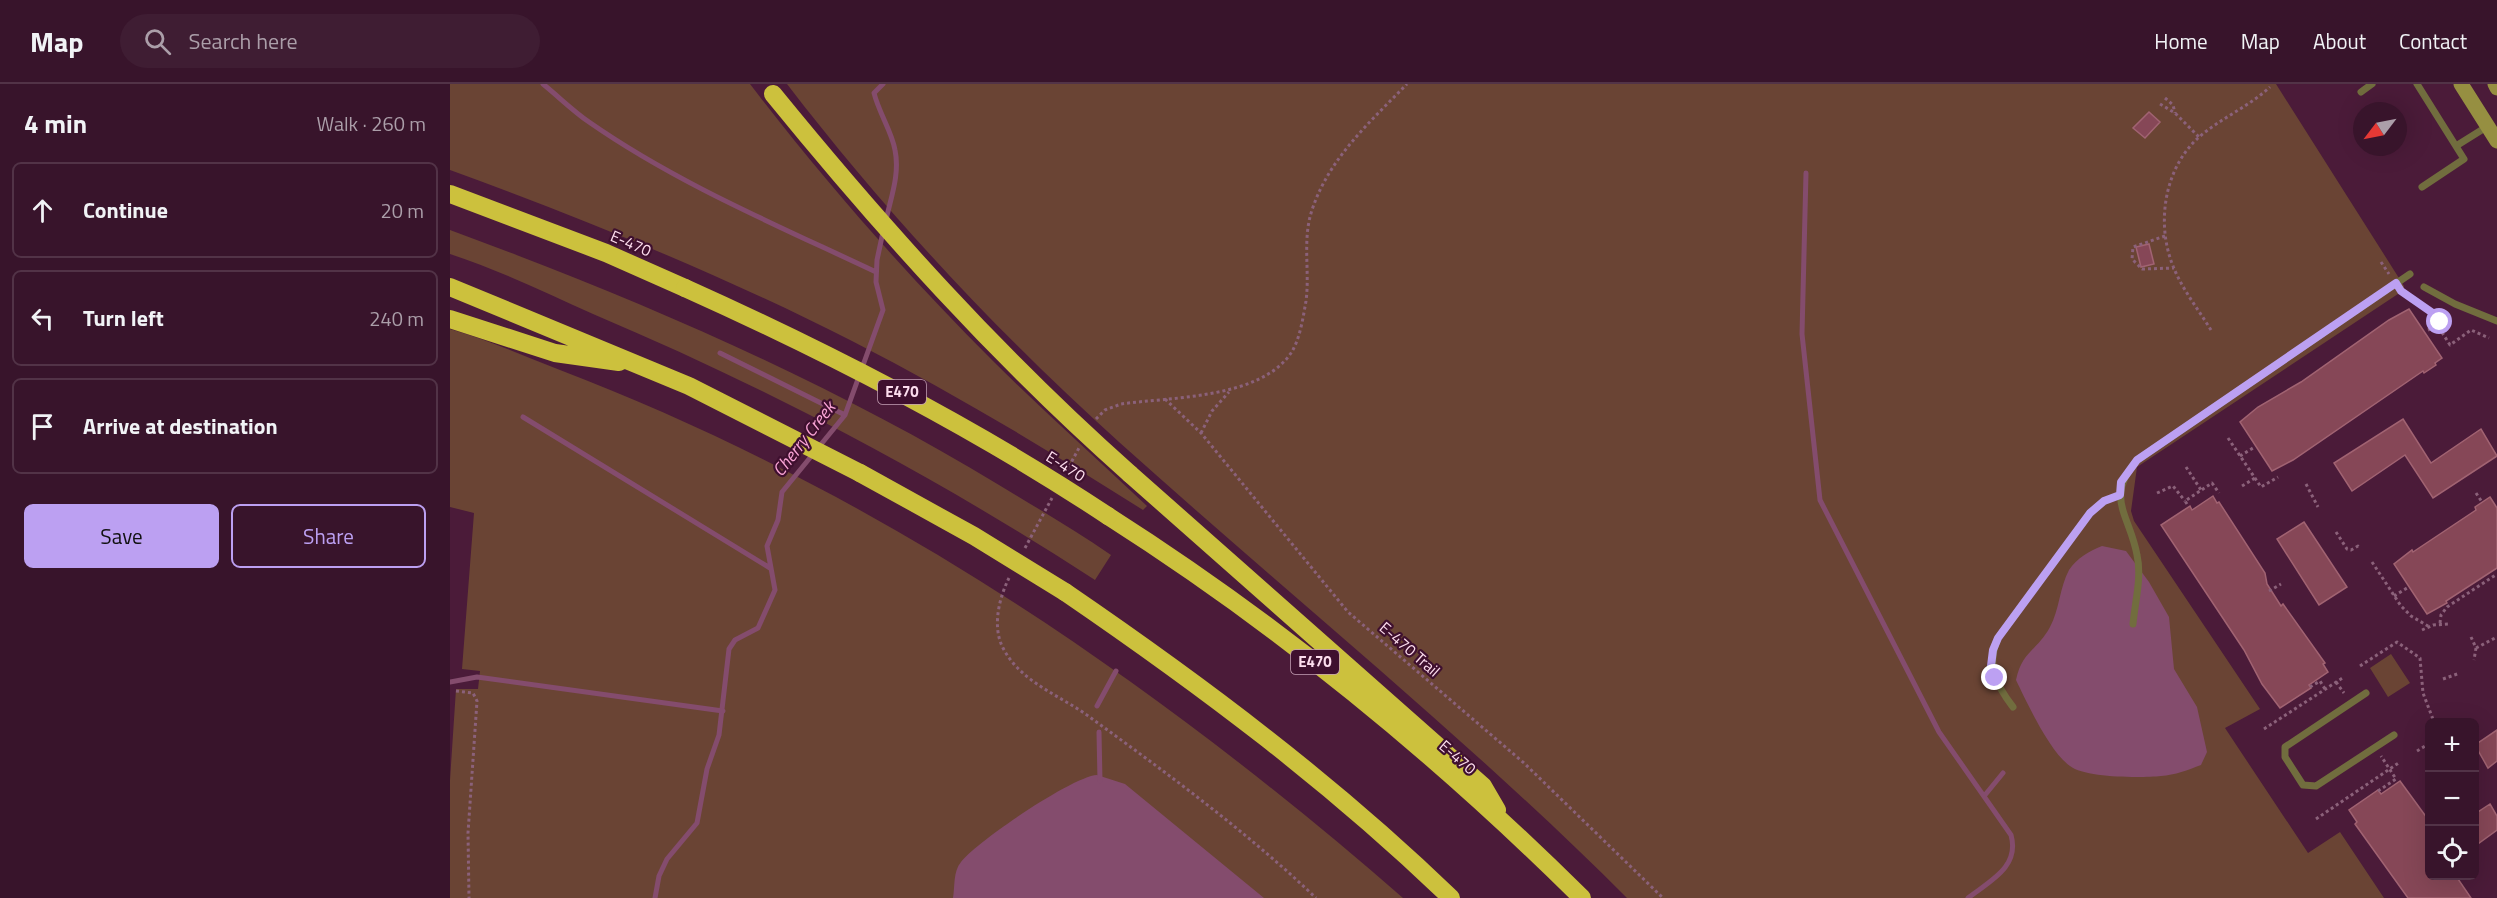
<!DOCTYPE html>
<meta charset="utf-8">
<style>
:root{--surface:#38142b;--page:#3f1d33;--text:#f1f3f6;--muted:#ab9ea9;--line:#523347;--accent:#bca0f2}
body{margin:0;font-family:"Titillium Web",sans-serif;background:var(--page);color:var(--text)}
.controls{position:absolute;right:18px;bottom:18px;display:grid;overflow:hidden;border-radius:9px;box-shadow:0 6px 24px #0002}
.controls button{width:54px;height:54px;display:grid;place-items:center;padding:0;border:0;border-bottom:2px solid var(--line);background:var(--surface);color:var(--text);font:30px sans-serif}
.compass{position:absolute;left:1903px;top:18px;width:54px;height:54px;border-radius:50%;background:var(--surface);box-shadow:0 6px 24px #0002;rotate:238deg}
.stop{position:absolute;width:18px;height:18px;margin:-14px;border:4px solid #bca0f2;border-radius:50%;background:#fff}
.stop.end{background:#bca0f2;border-color:#fff;box-shadow:0 2px 6px #0008}
.list{margin:0;padding:0;list-style:none}
h2{display:flex;justify-content:space-between;align-items:center;height:78px;margin:0;padding:0 24px;font-size:26px}
h2 small{font-size:20px;font-weight:400;color:var(--muted)}
.list li{display:grid;grid-template-columns:39px 1fr auto;gap:18px;align-items:center;box-sizing:border-box;height:96px;margin:0 12px 12px;padding:0 12px;border:2px solid var(--line);border-radius:9px}
.list b{display:block;font-size:22px;white-space:nowrap}
.list em{font-size:20px;font-style:normal;color:var(--muted)}
.actions{display:flex;gap:12px;padding:18px 24px}
.actions a{flex:1;padding:14px 0;border:2px solid var(--accent);border-radius:9px;text-align:center;font-size:21px;color:var(--accent)}
.actions .main{background:var(--accent);color:#111}
.icon{flex:none;width:33px;height:33px;fill:none;stroke:currentColor;stroke-width:2;stroke-linecap:round;stroke-linejoin:round}
.map{position:relative;flex:none;width:2047px;height:814px;overflow:hidden}
header{display:flex;align-items:center;gap:36px;box-sizing:border-box;height:84px;padding:0 30px;background:var(--surface);border-bottom:2px solid var(--line)}
header strong{font-size:28px}
nav{display:flex;gap:33px;margin-inline-start:auto;font-size:21px}
.search{width:420px;height:54px;background:var(--page);display:flex;align-items:center;gap:15px;box-sizing:border-box;padding:0 21px;border-radius:33px;color:var(--muted);font-size:22px}
main{display:flex}
aside{flex:1;background:var(--surface)}
.map>svg:first-child{display:block}
.green{fill:#6a4434}
.water{fill:#844c6d}
.lines{fill:none;stroke-linecap:round;stroke-linejoin:round}
.stream{stroke:#844c6d;stroke-width:5}
.building{fill:#864757;stroke:#a16372;stroke-width:1.5}
.path{stroke:#8b617a;stroke-width:3;stroke-dasharray:3 3;stroke-linecap:butt}
.service{stroke:#716d3e;stroke-width:7}
.secondary{stroke:#968f41;stroke-width:15}
.motorway{stroke:#ccc13d;stroke-width:18}
.motorway-bridge{stroke:#ccc13d;stroke-width:18}
.route{stroke:#bca0f2;stroke-width:8}
.labels{text-anchor:middle;stroke-width:4.5;stroke-linejoin:round;paint-order:stroke}
.shield{fill:#3f102f;stroke:#c4a0b5;stroke-width:1.5}
.shield-label{font-size:15px;font-weight:bold;fill:#fdddee}
.street-label{font-size:16px;fill:#fdddee;stroke:#3f102f}
.water-label{font-size:18px;font-style:italic;fill:#faa4d6;stroke:#3f102f}
</style>
<header>
<strong>Map</strong>
<div class="search"><svg class="icon" aria-label="search" viewBox="0 0 24 24"><circle cx="10" cy="10" r="6"/><path d="M15 15l6 6"/></svg>Search here</div>
<nav><a>Home</a><a>Map</a><a>About</a><a>Contact</a></nav>
</header>
<main>
<aside>
<h2>4 min<small>Walk · 260 m</small></h2>
<ul class="list">
<li><svg class="icon" aria-label="ahead" viewBox="0 0 24 24"><path d="M12 20V5M6 11l6-6 6 6"/></svg><div><b>Continue</b></div><em>20 m</em></li>
<li><svg class="icon" aria-label="left" viewBox="0 0 24 24"><path d="M17 20v-9H6M10 6l-5 5 5 5"/></svg><div><b>Turn left</b></div><em>240 m</em></li>
<li><svg class="icon" aria-label="arrive" viewBox="0 0 24 24"><path d="M6 21V4h12l-3 4 3 4H6"/></svg><div><b>Arrive at destination</b></div></li>
</ul>
<div class="actions"><a class="main">Save</a><a>Share</a></div>
</aside>
<div class="map">
<svg width="2047" height="814" viewBox="0 0 2047 814">
<rect width="100%" height="100%" fill="#4b1b39"/>
<path class="green" d="M 0,0 L 300,0 C 374,97 455,189 542,276 C 592,326 645,373 697,422 L 693,426 C 598,366 502,308 402,257 C 272,191 137,136 0,86 Z
M 337,0 L 1826,0 L 1954,202 L 1954,206 L 1687,383 L 1681,427 L 1684,437 L 1810,625 L 1775,644 L 1858,769 L 1890,748 L 1934,814 L 1177,814 C 1016,653 838,510 669,358 C 548,249 436,129 337,0 Z
M 0,146 C 190,216 376,296 549,401 C 587,424 625,446 661,471 L 645,496 C 485,392 318,304 143,230 C 96,209 49,186 0,170 Z
M 0,245 C 38,256 74,272 110,286 C 426,407 699,593 953,814 L 0,814 L 0,696 L 6,605 L 28,605 L 30,587 L 12,585 L 24,429 L 0,423 Z
M 1941,570 L 1960,599 L 1938,613 L 1920,584 Z"/>
<path class="water" d="M 1652,462 L 1676,467 L 1699,498 L 1719,533 L 1724,585 L 1747,623 L 1757,668 L 1751,681 C 1738,686 1725,691 1711,692 C 1691,694 1635,694 1620,682 C 1600,668 1577,619 1566,596 C 1572,567 1587,567 1600,543 C 1609,527 1610,502 1619,486 C 1627,474 1639,467 1652,462 Z
M 647,691 L 675,700 L 814,814 L 503,814 C 505,803 503,787 511,778 C 526,758 623,692 647,691 Z"/>
<g class="lines">
<path class="stream" d="M 93,0 C 109,13 123,27 139,38 C 228,100 329,142 426,188
M 433,0 L 424,9 C 429,29 442,48 445,66 C 450,90 441,113 436,136
M 1356,89 L 1352,250 L 1370,416 L 1489,648 L 1561,751 C 1570,783 1540,797 1518,814
M 270,269 L 395,331
M 73,333 L 320,484
M 0,598 L 27,593 L 273,627
M 647,622 L 666,587
M 649,648 L 650,697
M 1535,711 L 1553,689
M 205,814 L 209,792 L 217,775 L 247,739 L 257,685 L 269,651 L 279,565 L 285,556 L 308,544 L 325,506 L 317,462 L 328,436 L 332,408 L 395,331 L 433,226 L 426,198 L 427,176 L 433,148"/>
</g>
<path class="building" d="M 1699,28 L 1710,38 L 1695,54 L 1683,44 Z
M 1699,160 L 1704,180 L 1691,183 L 1686,163 Z
M 1959,225 L 1992,274 L 1985,279 L 1986,281 L 1974,289 L 1973,287 L 1843,376 L 1822,387 L 1790,338 L 1808,323 L 1851,298 L 1939,236 Z
M 1953,335 L 1981,379 L 2031,345 L 2047,372 L 1983,414 L 1955,371 L 1902,407 L 1884,379 Z
M 1763,412 L 1767,419 L 1769,418 L 1815,489 L 1817,500 L 1831,522 L 1833,520 L 1875,579 L 1873,580 L 1878,588 L 1859,601 L 1861,604 L 1830,624 L 1812,600 L 1794,566 L 1711,441 L 1740,422 L 1742,426 Z
M 2040,413 L 2047,424 L 2047,484 L 1996,517 L 1997,519 L 1977,530 L 1944,480 L 1962,466 L 1963,468 L 2026,426 L 2025,423 Z
M 1854,438 L 1897,503 L 1869,521 L 1827,455 Z
M 2047,646 L 2047,677 L 2038,684 L 2025,661 Z
M 1950,697 L 1980,738 L 1980,792 L 2006,792 L 2021,814 L 1958,814 L 1905,740 L 1907,738 L 1899,726 L 1928,706 L 1931,710 Z
M 2040,720 L 2047,732 L 2047,746 L 2025,762 L 2025,730 Z"/>
<g class="lines">
<path class="path" d="M 1715,14 L 1723,21 L 1725,29
M 1710,20 L 1725,29 L 1749,53
M 1715,152 L 1683,163 L 1682,175 L 1692,185 L 1724,184
M 1931,178 L 1939,190
M 1952,208 L 1987,232 L 1988,242 L 2000,261 L 2021,246 L 2039,254
M 1761,246 C 1748,225 1732,205 1723,182 C 1706,140 1714,85 1748,54 C 1769,35 1797,24 1820,3
M 1978,246 L 1988,242
M 715,315 L 751,349 L 898,528 L 1074,679 L 1213,814
M 646,335 L 655,326 L 671,320 C 720,313 810,315 841,269 C 850,255 853,234 856,217 C 860,187 852,156 862,126 C 879,74 920,38 957,0
M 751,349 L 762,327 L 779,308
M 1778,354 L 1811,403 L 1828,393
M 1790,372 L 1803,364
M 1736,383 L 1751,406
M 616,388 L 629,364
M 1856,400 L 1868,423
M 1792,402 L 1805,394
M 1707,409 L 1723,402 L 1735,417
M 2026,409 L 2032,418
M 1737,420 L 1735,417 L 1762,399 L 1769,409
M 1886,448 L 1897,465 L 1901,466 L 1908,462 L 1910,464
M 575,464 L 602,414
M 1922,478 L 1951,522 L 1961,532 L 1978,542
M 559,494 C 549,514 542,543 553,564 C 571,599 612,612 641,634 C 718,690 797,748 866,814
M 1819,507 L 1831,500
M 1944,512 L 1957,504
M 1990,539 L 1991,531 L 1997,523 L 2047,490
M 1972,546 L 1983,541 L 1999,540
M 2021,553 L 2026,564 L 2024,576
M 2026,564 L 2047,553
M 1910,582 L 1947,558 L 1970,574 L 1973,609 L 1984,638
M 1993,595 L 2010,589
M 1886,598 L 1894,609
M 1860,603 L 1870,597 L 1875,605
M 6,607 L 23,609 L 27,617 L 18,749 L 19,814
M 1814,645 L 1894,593
M 1967,667 L 1980,659
M 1928,707 L 1946,695 L 1931,672
M 1866,735 L 1950,678"/>
<path class="service" d="M 1967,0 L 2014,75 L 1972,103
M 1911,8 L 1922,0
M 2006,62 L 2038,42
M 1974,203 L 2005,220 L 2047,237
M 1683,540 C 1685,518 1692,493 1687,471 C 1680,431 1654,414 1687,376 L 1960,190
M 1916,609 L 1835,663 L 1835,673 L 1853,701 L 1866,702 L 1944,651
M 1563,623 C 1546,601 1536,581 1548,554 L 1640,429 L 1654,417 L 1670,411"/>
<path class="secondary" d="M 2011,0 L 2047,57
M 2045,0 L 2047,4"/>
<path class="motorway" d="M 0,110 L 156,169 L 235,204
M 0,203 L 239,302 L 410,389
M 0,235 L 105,269 L 169,278
M 680,390 L 1033,702 L 1047,726
M 658,432 C 829,541 988,671 1132,814
M 615,508 C 751,601 882,699 1001,814"/>
<path class="motorway-bridge" d="M 323,10 C 433,145 549,274 680,390
M 235,204 C 382,270 524,343 658,432
M 410,389 L 524,452 L 615,508"/>
</g>
<g class="lines">
<path class="route" d="M 1545,594 L 1541,582 L 1543,566 L 1548,554 L 1640,429 L 1654,417 L 1670,411 L 1671,398 L 1687,376 L 1946,199 L 1951,207 L 1987,232 L 1990,238"/>
</g>
<g class="labels">
<g class="shield">
<rect x="428" y="296" width="48" height="24" rx="4.5"/>
<rect x="841" y="566" width="48" height="24" rx="4.5"/>
</g>
<g class="shield-label">
<text x="452" y="313">E470</text>
<text x="865" y="583">E470</text>
</g>
<g class="street-label">
<text transform="translate(181 159) rotate(23)" y="6">E-470</text>
<text transform="translate(616 382) rotate(32)" y="6">E-470</text>
<text transform="translate(960 565) rotate(41)" y="6">E-470 Trail</text>
<text transform="translate(1008 673) rotate(41)" y="6">E-470</text>
</g>
<g class="water-label">
<text transform="translate(354 355) rotate(-52)" y="6">Cherry Creek</text>
</g>
</g>
</svg>
<div class="controls">
<button>+</button>
<button>−</button>
<button><svg class="icon" aria-label="locate" viewBox="0 0 24 24"><circle cx="12" cy="12" r="6"/><path d="M12 2v4M12 18v4M2 12h4M18 12h4"/></svg></button>
</div>
<svg class="compass" viewBox="-18 -18 36 36"><path d="M0-13l5 13h-10z" fill="#e53935"/><path d="M0 13l5-13h-10z" fill="#ab9ea9"/></svg>
<div class="stop" style="left:1990px;top:238px"></div>
<div class="stop end" style="left:1545px;top:594px"></div>
</div>
</main>
